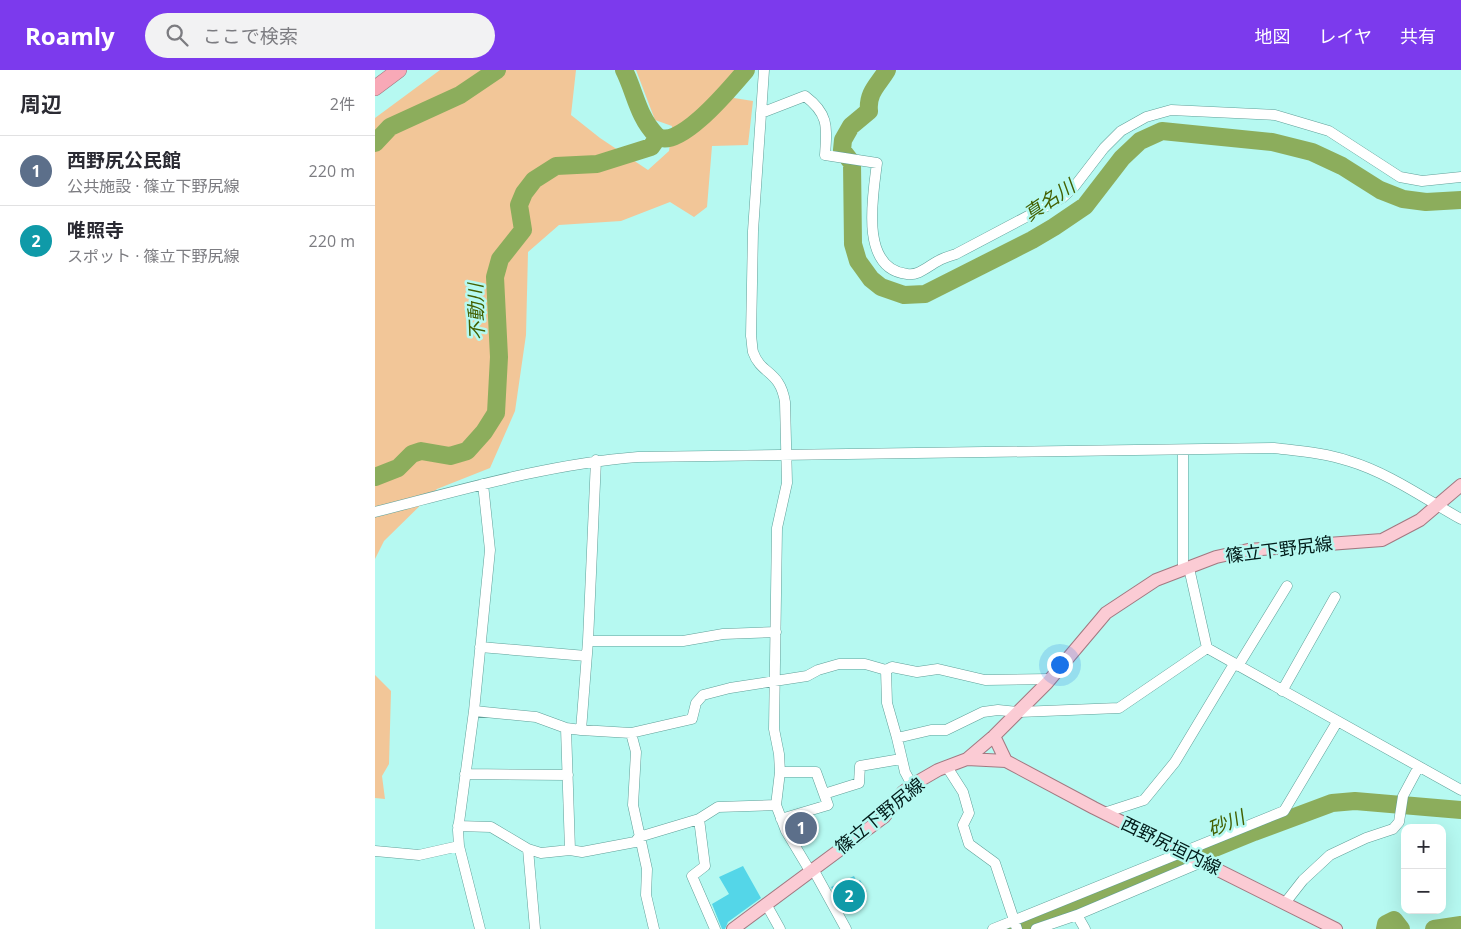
<!DOCTYPE html>
<html lang="ja">
<meta charset="utf-8">
<style>
:root{--surface:#fff;--page:#f2f2f3;--text:#2b2b33;--muted:#7c7c81;--line:#e1e1e2;--accent:#7c3aed}
body{margin:0;font-family:"Open Sans","Noto Sans JP",sans-serif;background:var(--page);color:var(--text)}
.controls{position:absolute;right:15px;bottom:15px;display:grid;overflow:hidden;border-radius:10px;box-shadow:0 5px 20px #0002}
.controls button{width:45px;height:45px;display:grid;place-items:center;padding:0;border:0;border-bottom:1px solid var(--line);background:var(--surface);color:var(--text);font:25px sans-serif}
.you{position:absolute;left:684px;top:594px;width:18px;height:18px;margin:-12px;border:4px solid #fff;border-radius:50%;background:#1a73e8;box-shadow:0 0 0 8px #1a73e833}
.badge{display:grid;place-items:center;width:32px;height:32px;border-radius:50%;background:var(--accent);color:#fff;font-size:16px;font-weight:700}
.pin{position:absolute;translate:-50% -50%;border:2px solid #fff;box-shadow:0 1px 5px #0006}
.list{margin:0;padding:0;list-style:none}
h2{display:flex;justify-content:space-between;align-items:center;height:65px;margin:0;padding:0 20px;font-size:21px}
h2 small{font-size:16px;font-weight:400;color:var(--muted)}
.list li{display:grid;grid-template-columns:32px 1fr auto;gap:15px;align-items:center;box-sizing:border-box;height:70px;padding:0 20px;border-top:1px solid var(--line)}
.list b{display:block;font-size:19px;white-space:nowrap}
.list p{margin:0;font-size:16px;white-space:nowrap;color:var(--muted)}
.list em{font-size:16px;font-style:normal;color:var(--muted)}
.icon{flex:none;width:28px;height:28px;fill:none;stroke:currentColor;stroke-width:2;stroke-linecap:round;stroke-linejoin:round}
.map{position:relative;flex:none;width:1086px;height:859px;overflow:hidden}
header{display:flex;align-items:center;gap:30px;box-sizing:border-box;height:70px;padding:0 25px;background:var(--accent);color:#fff}
header strong{font-size:24px}
nav{display:flex;gap:28px;margin-inline-start:auto;font-size:18px}
.search{width:350px;height:45px;background:var(--page);display:flex;align-items:center;gap:12px;box-sizing:border-box;padding:0 18px;border-radius:28px;color:var(--muted);font-size:19px}
main{display:flex}
aside{flex:1;background:var(--surface)}
.map>svg:first-child{display:block}
.green{fill:#f2c698}
.lines{fill:none;stroke-linecap:round;stroke-linejoin:round}
.river{stroke:#8cad5c;stroke-width:18}
.building{fill:#54d6e8}
.minor-casing{stroke:#60a099;stroke-width:11}
.major-casing{stroke:#a27880;stroke-width:14}
.highway-casing{stroke:#a27880;stroke-width:16}
.minor{stroke:#fff;stroke-width:10}
.major{stroke:#fbcbd4;stroke-width:12}
.highway{stroke:#f8a9b7;stroke-width:15}
.labels{text-anchor:middle;stroke-width:5;stroke-linejoin:round;paint-order:stroke}
.street-label{font-size:18px;fill:#021c1a;stroke:#b6f9f1}
.water-label{font-size:19px;font-style:italic;fill:#436002;stroke:#b6f9f1}
</style>
<header>
<strong>Roamly</strong>
<div class="search"><svg class="icon" aria-label="search" viewBox="0 0 24 24"><circle cx="10" cy="10" r="6"/><path d="M15 15l6 6"/></svg>ここで検索</div>
<nav><a>地図</a><a>レイヤ</a><a>共有</a></nav>
</header>
<main>
<aside>
<h2>周辺<small>2件</small></h2>
<ul class="list">
<li><span class="badge" style="background:#5c6f8a">1</span><div><b>西野尻公民館</b><p>公共施設 · 篠立下野尻線</p></div><em>220 m</em></li>
<li><span class="badge" style="background:#0f9aa8">2</span><div><b>唯照寺</b><p>スポット · 篠立下野尻線</p></div><em>220 m</em></li>
</ul>
</aside>
<div class="map">
<svg width="1086" height="859" viewBox="0 0 1086 859">
<rect width="100%" height="100%" fill="#b6f9f1"/>
<path class="green" d="M 65,0 L 201,0 L 196,45 L 225,68 L 273,100 L 294,81 L 297,56 L 280,50 L 261,0 L 365,0 L 359,28 L 378,31 L 373,75 L 337,76 L 332,137 L 319,147 L 295,132 L 246,151 L 184,155 L 153,182 L 151,265 L 140,341 L 115,398 L 62,419 L 9,471 L 0,489 L 0,48 Z
M 0,605 L 16,621 L 14,694 L 7,706 L 10,729 L 0,728 Z"/>
<g class="lines">
<path class="river" d="M 249,0 C 260,22 263,47 281,65 C 301,85 358,15 371,0
M 512,0 C 504,14 492,22 494,41 L 476,56 L 468,70 L 467,80 L 477,93 L 478,174 L 483,191 L 496,209 L 506,217 L 529,225 L 550,224 L 657,170 L 679,157 L 710,136 L 747,88 L 765,71 L 787,61 L 897,72 L 937,82 L 967,96 L 1005,120 L 1028,129 L 1051,132 L 1086,130
M 0,73 L 15,57 L 85,25 L 122,0
M 0,407 L 23,398 L 37,384 L 46,381 L 75,386 L 92,381 L 109,362 L 121,343 L 124,287 L 120,207 L 125,189 L 148,160 L 144,135 L 149,123 L 159,110 L 181,96 L 222,94 L 276,77 L 283,67
M 641,859 L 879,762 L 957,733 L 980,731 L 1086,740
M 1010,859 L 1011,854 L 1019,850 L 1026,859
M 1059,859 L 1086,855"/>
</g>
<path class="building" d="M 433,748 L 438,761 L 423,767 L 416,755 Z
M 368,796 L 386,828 L 353,852 L 350,859 L 347,859 L 337,834 L 354,824 L 344,807 Z
M 479,806 L 482,812 L 485,810 L 492,822 L 488,824 L 490,827 L 469,841 L 456,817 Z"/>
<g class="lines">
<defs>
<path id="minor" d="M 389,0 L 378,161 L 376,266 C 377,271 377,278 378,282 C 386,305 405,300 410,332 L 412,413 L 402,458 L 399,659 L 404,684 L 405,702 L 401,735 L 411,761 L 435,801
M 386,43 L 430,26 C 454,44 452,57 450,85 L 502,93 C 498,125 484,199 532,204 C 544,206 553,196 563,191 C 568,188 575,186 581,184 L 687,128 L 699,117 L 729,78 L 746,61 L 771,47 L 796,40 L 900,45 L 954,61 L 1025,107 L 1047,111 L 1086,107
M 808,380 L 808,500
M 0,442 C 86,420 173,394 263,387 L 899,378 C 924,381 950,383 974,391 C 1014,403 1050,429 1086,449
M 814,498 L 832,578 L 1086,720
M 213,571 L 308,571 L 348,564 L 401,562
M 105,577 L 211,586
M 863,596 L 912,516
M 511,600 L 517,597 L 542,602 L 563,599 L 610,610 L 675,609
M 907,621 L 960,527
M 99,641 L 115,480 L 108,414
M 206,660 L 213,571 L 221,390
M 256,663 L 261,682 L 258,735 L 272,799 L 271,825 L 279,859
M 522,668 L 530,702 L 537,715
M 572,697 L 588,722 L 594,743 L 588,755 L 594,774 L 620,793 L 642,859
M 405,702 L 441,702 L 453,735 L 406,749
M 90,704 L 193,705
M 449,724 L 484,713 L 485,696 L 526,689
M 729,743 L 769,730 L 800,692 L 859,594
M 324,749 L 330,796 L 317,806 L 340,859
M 83,756 L 116,757 L 153,779
M 195,780 L 207,782 L 260,772 L 264,767 L 324,749 L 343,737 L 401,735
M 0,781 L 44,785 L 84,776
M 438,799 L 471,859
M 910,833 L 928,810 L 955,785 L 991,768 L 1018,759 L 1024,752 L 1028,726 L 1043,698
M 391,834 L 405,859
M 702,845 L 710,859
M 105,859 L 84,776 L 83,760 L 99,641 L 161,647 L 191,658 L 206,660 L 256,663 L 317,649 L 321,633 L 328,625 L 355,618 L 432,606 L 443,600 L 464,594 L 490,594 L 511,600 L 512,633 L 522,668 L 556,660 L 571,660 L 608,642 L 623,640 L 644,642 L 744,638 L 832,578
M 160,859 L 153,779 L 166,783 L 195,780 L 191,658
M 618,859 L 909,741 L 962,652
M 661,859 L 702,845 L 827,792"/>
<path id="major" d="M 619,666 L 631,691
M 592,689 L 631,691 L 719,738 L 961,859
M 358,859 L 509,747 L 528,722 L 537,715 L 563,700 L 592,689 L 619,666 L 672,613 L 731,543 L 781,510 L 841,487 L 873,480 L 1007,470 L 1045,450 L 1086,415"/>
<path id="highway" d="M 0,18 L 24,0"/>
</defs>
<use href="#minor" class="minor-casing"/>
<use href="#major" class="major-casing"/>
<use href="#highway" class="highway-casing"/>
<use href="#minor" class="minor"/>
<use href="#major" class="major"/>
<use href="#highway" class="highway"/>
</g>
<g class="labels">
<g class="street-label">
<text transform="translate(904 480) rotate(-7)" y="6">篠立下野尻線</text>
<text transform="translate(505 746) rotate(-39)" y="6">篠立下野尻線</text>
<text transform="translate(796 776) rotate(26)" y="6">西野尻垣内線</text>
</g>
<g class="water-label">
<text transform="translate(674 130) rotate(-34)" y="7">真名川</text>
<text transform="translate(101 242) rotate(-92)" y="7">不動川</text>
<text transform="translate(851 753) rotate(-22)" y="7">砂川</text>
</g>
</g>
</svg>
<div class="controls">
<button>+</button>
<button>−</button>
</div>
<div class="you"></div>
<div class="pin badge" style="left:426px;top:758px;background:#5c6f8a">1</div>
<div class="pin badge" style="left:474px;top:826px;background:#0f9aa8">2</div>
</div>
</main>
